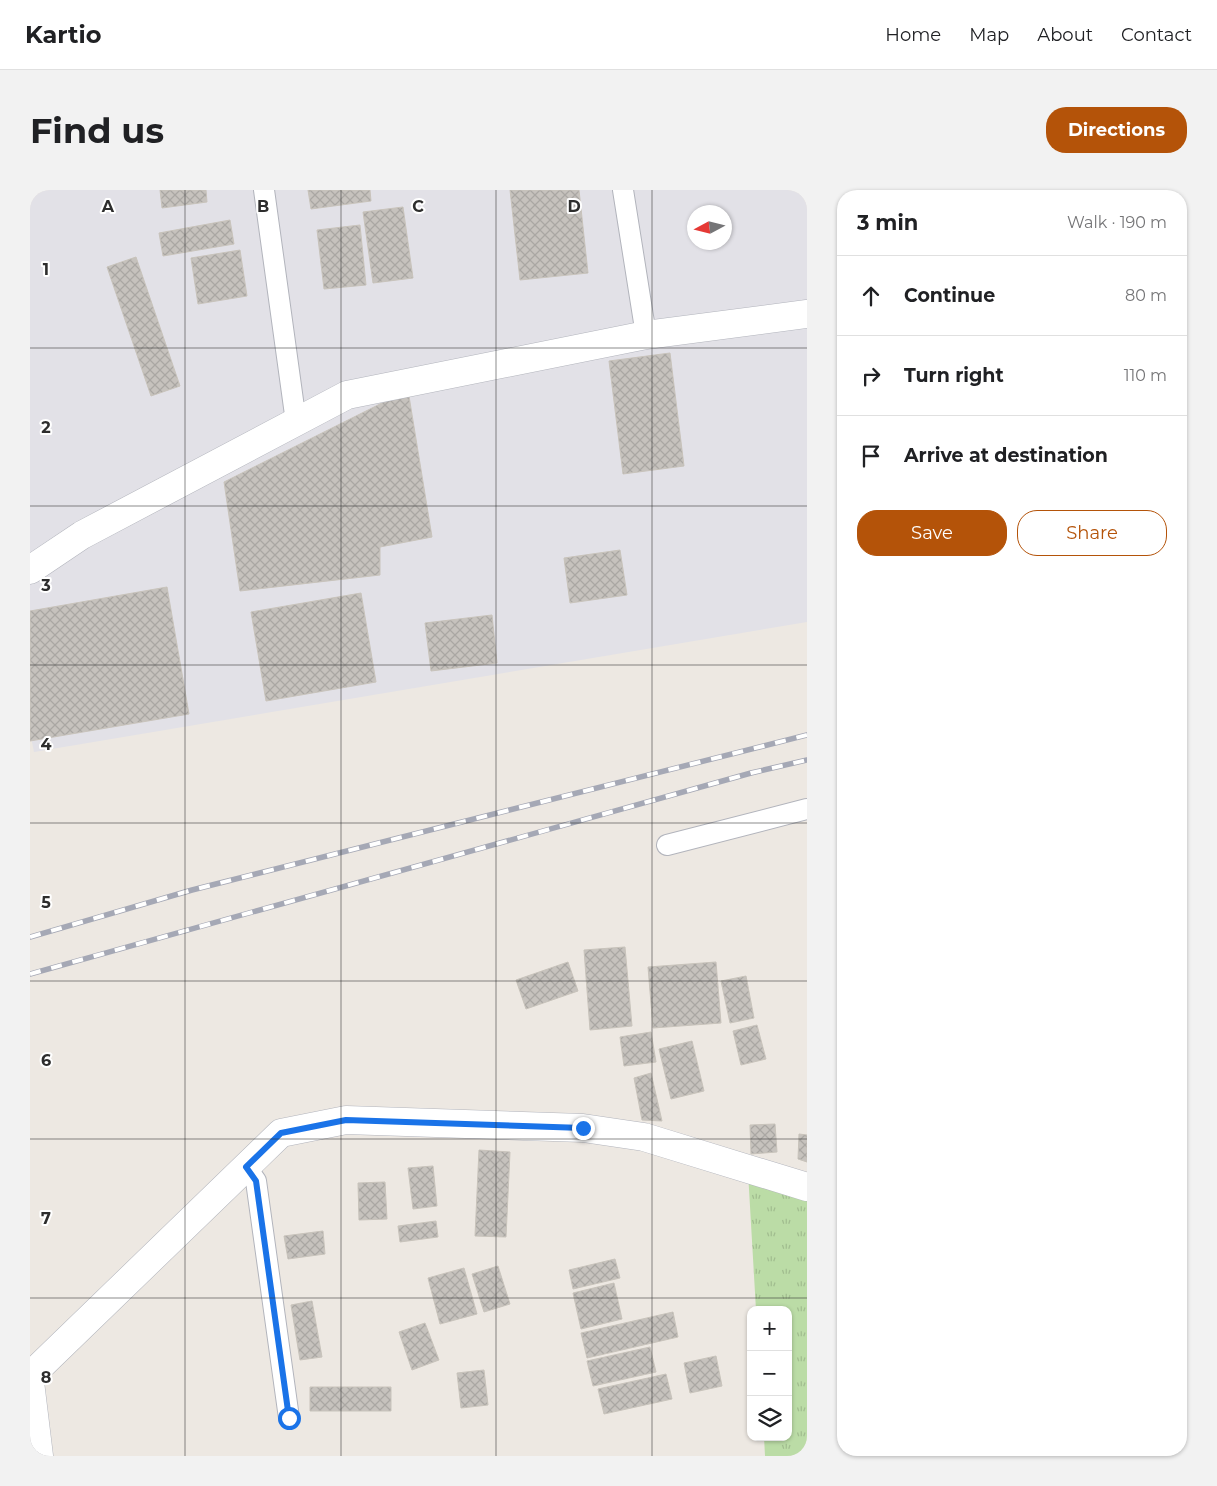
<!DOCTYPE html>
<meta charset="utf-8">
<style>
:root{--surface:#fff;--page:#f2f2f2;--text:#202124;--muted:#757577;--line:#e0e0e0;--accent:#b45309}
body{margin:0;font-family:Montserrat,sans-serif;background:var(--page);color:var(--text)}
.controls{position:absolute;right:15px;bottom:15px;display:grid;overflow:hidden;border-radius:10px;box-shadow:0 1px 4px #0004}
.controls button{width:45px;height:45px;display:grid;place-items:center;padding:0;border:0;border-bottom:1px solid var(--line);background:var(--surface);color:var(--text);font:25px sans-serif}
.compass{position:absolute;left:657px;top:15px;width:45px;height:45px;border-radius:50%;background:var(--surface);box-shadow:0 1px 4px #0004;rotate:263deg}
.stop{position:absolute;width:15px;height:15px;margin:-11px;border:4px solid #1a73e8;border-radius:50%;background:#fff}
.stop.end{background:#1a73e8;border-color:#fff;box-shadow:0 1px 5px #0008}
.list{margin:0;padding:0;list-style:none}
h2{display:flex;justify-content:space-between;align-items:center;height:65px;margin:0;padding:0 20px;font-size:21px}
h2 small{font-size:16px;font-weight:400;color:var(--muted)}
.list li{display:grid;grid-template-columns:32px 1fr auto;gap:15px;align-items:center;box-sizing:border-box;height:80px;padding:0 20px;border-top:1px solid var(--line)}
.list b{display:block;font-size:19px;white-space:nowrap}
.list em{font-size:16px;font-style:normal;color:var(--muted)}
.actions{display:flex;gap:10px;padding:15px 20px}
.actions a{flex:1;padding:11px 0;border:1px solid var(--accent);border-radius:20px;text-align:center;font-size:18px;color:var(--accent)}
.actions .main{background:var(--accent);color:#fff}
.icon{flex:none;width:28px;height:28px;fill:none;stroke:currentColor;stroke-width:2;stroke-linecap:round;stroke-linejoin:round}
.map{position:relative;flex:none;width:777px;height:1266px;overflow:hidden;border-radius:20px}
header{display:flex;align-items:center;gap:30px;box-sizing:border-box;height:70px;padding:0 25px;background:var(--surface);border-bottom:1px solid var(--line)}
header strong{font-size:24px}
nav{display:flex;gap:28px;margin-inline-start:auto;font-size:18px}
.intro{display:flex;align-items:center;justify-content:space-between;box-sizing:border-box;height:120px;padding:0 30px}
h1{margin:0;font-size:35px}
.button{padding:12px 22px;border-radius:20px;background:var(--accent);color:#fff;font-size:18px;font-weight:700}
main{display:flex;gap:30px;padding:0 30px}
aside{flex:1;background:var(--surface);border-radius:20px;box-shadow:0 1px 4px #0004}
.map>svg:first-child{display:block}
.industrial{fill:#e2e1e7;fill-rule:evenodd}
.park{fill:url(#park-tufts)}
.building{fill:url(#building-cross-hatch);stroke:#c8c3bb}
.lines{fill:none;stroke-linecap:round;stroke-linejoin:round}
.street-casing{stroke:#b2b4bc;stroke-width:22}
.secondary-casing{stroke:#b2b4bc;stroke-width:29}
.street{stroke:#fff;stroke-width:20}
.secondary{stroke:#fff;stroke-width:28}
.rail-casing{stroke:#a5a8b5;stroke-width:5.5}
.rail{stroke:#fff;stroke-width:4;stroke-dasharray:11;stroke-linecap:butt}
.route{stroke:#1a73e8;stroke-width:6}
.grid{fill:none;stroke:#2d2d2d;stroke-width:1;stroke-opacity:0.55}
.grid-label{font-size:16px;text-anchor:middle;font-weight:bold;fill:#2d2d2d;stroke:#fff;stroke-width:4;stroke-linejoin:round;paint-order:stroke}
</style>
<header>
<strong>Kartio</strong>
<nav><a>Home</a><a>Map</a><a>About</a><a>Contact</a></nav>
</header>
<div class="intro"><h1>Find us</h1><a class="button">Directions</a></div>
<main>
<div class="map">
<svg width="777" height="1266" viewBox="0 0 777 1266">
<defs>
<pattern id="park-tufts" width="24" height="20" patternUnits="userSpaceOnUse" patternTransform="scale(1.25)"><rect width="24" height="20" fill="#bbdca6"/><path d="M3 7l-1-3M5 7V3M7 7l1-3M15 17l-1-3M17 17v-4M19 17l1-3" fill="none" stroke="#a1bd8f"/></pattern>
<pattern id="building-cross-hatch" width="8" height="8" patternUnits="userSpaceOnUse" patternTransform="scale(1.25)"><rect width="8" height="8" fill="#c6c2bd"/><path d="M0 0l8 8M0 8l8-8" fill="none" stroke="#aaa7a3"/></pattern>
</defs>
<rect width="100%" height="100%" fill="#ede8e2"/>
<path class="industrial" d="M 0,0 L 777,0 L 777,432 L 4,562 L 0,542 ZM 664,22 L 694,22 L 694,52 L 664,52 Z"/>
<path class="park" d="M 718,982 L 777,1000 L 777,1266 L 735,1266 L 734,1247 L 758,1247 L 758,1120 L 726,1120 Z"/>
<path class="building" d="M 130,0 L 176,0 L 177,12 L 132,18 Z
M 278,0 L 340,0 L 341,11 L 281,19 Z
M 480,0 L 549,0 L 558,83 L 490,90 Z
M 373,17 L 383,88 L 343,93 L 333,22 Z
M 200,30 L 204,54 L 133,66 L 129,43 Z
M 330,35 L 336,95 L 294,99 L 287,40 Z
M 210,60 L 217,106 L 168,114 L 161,68 Z
M 106,67 L 150,196 L 121,206 L 77,77 Z
M 640,163 L 654,276 L 593,284 L 579,171 Z
M 378,200 L 402,347 L 350,357 L 350,385 L 210,401 L 194,292 Z
M 590,360 L 597,405 L 540,413 L 534,368 Z
M 137,397 L 159,524 L 0,551 L 0,421 Z
M 331,403 L 346,492 L 236,511 L 221,422 Z
M 462,425 L 467,473 L 401,481 L 395,433 Z
M 595,757 L 602,836 L 560,840 L 554,760 Z
M 538,772 L 548,801 L 496,819 L 486,790 Z
M 686,772 L 691,833 L 623,838 L 618,777 Z
M 716,786 L 724,828 L 700,833 L 691,791 Z
M 727,835 L 736,869 L 711,875 L 703,841 Z
M 621,842 L 626,872 L 594,876 L 590,847 Z
M 662,851 L 674,901 L 641,909 L 629,859 Z
M 621,883 L 632,931 L 612,930 L 604,888 Z
M 745,934 L 747,962 L 721,964 L 720,935 Z
M 769,944 L 777,945 L 777,972 L 768,969 Z
M 449,960 L 480,962 L 476,1047 L 445,1046 Z
M 403,976 L 407,1016 L 383,1019 L 378,978 Z
M 355,992 L 357,1029 L 329,1030 L 328,993 Z
M 406,1031 L 408,1047 L 370,1052 L 368,1036 Z
M 293,1041 L 295,1064 L 258,1069 L 254,1046 Z
M 585,1069 L 590,1088 L 543,1099 L 539,1080 Z
M 468,1076 L 480,1114 L 454,1122 L 442,1084 Z
M 434,1078 L 447,1124 L 410,1134 L 398,1088 Z
M 584,1093 L 592,1129 L 551,1139 L 543,1103 Z
M 282,1111 L 292,1167 L 270,1170 L 261,1115 Z
M 643,1122 L 648,1147 L 557,1168 L 551,1143 Z
M 395,1133 L 409,1170 L 382,1180 L 369,1142 Z
M 620,1157 L 626,1182 L 563,1196 L 557,1171 Z
M 686,1166 L 692,1196 L 660,1203 L 654,1173 Z
M 454,1180 L 458,1215 L 431,1218 L 427,1183 Z
M 636,1184 L 642,1209 L 574,1224 L 568,1199 Z
M 280,1197 L 361,1197 L 361,1221 L 280,1221 Z"/>
<g class="lines">
<defs>
<path id="street" d="M 234,0 L 266,232
M 593,0 L 616,145
M 637,655 L 777,619
M 216,977 L 226,991 L 259,1228"/>
<path id="secondary" d="M 0,380 L 52,345 L 317,205 L 616,145 L 777,124
M 0,1186 L 251,943 L 316,930 L 553,938 L 614,947 L 777,997
M 0,1192 L 9,1266"/>
</defs>
<use href="#street" class="street-casing"/>
<use href="#secondary" class="secondary-casing"/>
<use href="#street" class="street"/>
<use href="#secondary" class="secondary"/>
<defs>
<path id="rail" d="M 0,747 L 162,700 L 777,545
M 0,784 L 721,583 L 777,570"/>
</defs>
<use href="#rail" class="rail-casing"/>
<use href="#rail" class="rail"/>
</g>
<g class="lines">
<path class="route" d="M 259,1228 L 226,991 L 216,977 L 251,943 L 316,930 L 553,938"/>
</g>
<path class="grid" d="M 155,0 L 155,1266M 311,0 L 311,1266M 466,0 L 466,1266M 622,0 L 622,1266M 0,158 L 777,158M 0,316 L 777,316M 0,475 L 777,475M 0,633 L 777,633M 0,791 L 777,791M 0,949 L 777,949M 0,1108 L 777,1108"/>
<g class="grid-label">
<text x="78" y="22">A</text>
<text x="233" y="22">B</text>
<text x="388" y="22">C</text>
<text x="544" y="22">D</text>
<text x="16" y="85">1</text>
<text x="16" y="243">2</text>
<text x="16" y="401">3</text>
<text x="16" y="560">4</text>
<text x="16" y="718">5</text>
<text x="16" y="876">6</text>
<text x="16" y="1034">7</text>
<text x="16" y="1193">8</text>
</g>
</svg>
<div class="controls">
<button>+</button>
<button>−</button>
<button><svg class="icon" aria-label="layers" viewBox="0 0 24 24"><path d="M12 4l9 5-9 5-9-5zM3 14l9 5 9-5"/></svg></button>
</div>
<svg class="compass" viewBox="-18 -18 36 36"><path d="M0-13l5 13h-10z" fill="#e53935"/><path d="M0 13l5-13h-10z" fill="#757577"/></svg>
<div class="stop" style="left:259px;top:1228px"></div>
<div class="stop end" style="left:553px;top:938px"></div>
</div>
<aside>
<h2>3 min<small>Walk · 190 m</small></h2>
<ul class="list">
<li><svg class="icon" aria-label="ahead" viewBox="0 0 24 24"><path d="M12 20V5M6 11l6-6 6 6"/></svg><div><b>Continue</b></div><em>80 m</em></li>
<li><svg class="icon" aria-label="right" viewBox="0 0 24 24"><path d="M7 20v-9h11M14 6l5 5-5 5"/></svg><div><b>Turn right</b></div><em>110 m</em></li>
<li><svg class="icon" aria-label="arrive" viewBox="0 0 24 24"><path d="M6 21V4h12l-3 4 3 4H6"/></svg><div><b>Arrive at destination</b></div></li>
</ul>
<div class="actions"><a class="main">Save</a><a>Share</a></div>
</aside>
</main>
